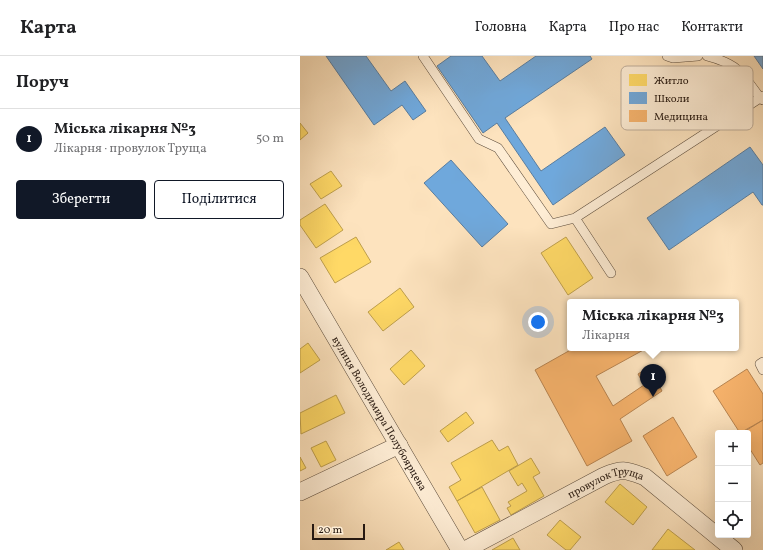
<!DOCTYPE html>
<html lang="uk">
<meta charset="utf-8">
<style>
:root{--surface:#fff;--page:#f2f2f2;--text:#202124;--muted:#757577;--line:#e0e0e0;--accent:#111827}
body{margin:0;font-family:Vollkorn,serif;background:var(--page);color:var(--text)}
.controls{position:absolute;right:12px;bottom:12px;display:grid;overflow:hidden;border-radius:4px;box-shadow:0 4px 16px #0002}
.controls button{width:36px;height:36px;display:grid;place-items:center;padding:0;border:0;border-bottom:1px solid var(--line);background:var(--surface);color:var(--text);font:20px sans-serif}
.scale{position:absolute;left:12px;bottom:10px;width:53px;box-sizing:border-box;padding-left:4px;border:2px solid #271911;border-top:0;font-size:11px;line-height:14px;white-space:nowrap;color:#271911;-webkit-text-stroke:3px #feedd5;paint-order:stroke}
.you{position:absolute;left:238px;top:266px;width:14px;height:14px;margin:-10px;border:3px solid #fff;border-radius:50%;background:#1a73e8;box-shadow:0 0 0 6px #1a73e833}
.badge{display:grid;place-items:center;width:26px;height:26px;border-radius:50%;background:var(--accent);color:#fff;font-size:13px;font-weight:700}
.pin{position:absolute;translate:-50% -33px;filter:drop-shadow(0 1px 2px #0008)}
.pin::after{content:'';position:absolute;top:21px;width:14px;height:12px;background:inherit;clip-path:polygon(0 0,100% 0,50% 100%)}
.popup{position:absolute;left:267px;top:243px;width:172px;height:52px;box-sizing:border-box;display:grid;place-content:center;border-radius:4px;background:var(--surface);filter:drop-shadow(0 1px 3px #0005);font-size:13px;white-space:nowrap;color:var(--muted)}
.popup b{font-size:15px;color:var(--text)}
.popup::after{content:'';position:absolute;left:50%;top:100%;margin-left:-8px;border:8px solid transparent;border-top-color:var(--surface)}
.list{margin:0;padding:0;list-style:none}
h2{display:flex;justify-content:space-between;align-items:center;height:52px;margin:0;padding:0 16px;font-size:17px}
h2 small{font-size:13px;font-weight:400;color:var(--muted)}
.list li{display:grid;grid-template-columns:26px 1fr auto;gap:12px;align-items:center;box-sizing:border-box;height:60px;padding:0 16px;border-top:1px solid var(--line)}
.list b{display:block;font-size:15px;white-space:nowrap}
.list p{margin:0;font-size:13px;white-space:nowrap;color:var(--muted)}
.list em{font-size:13px;font-style:normal;color:var(--muted)}
.actions{display:flex;gap:8px;padding:12px 16px}
.actions a{flex:1;padding:9px 0;border:1px solid var(--accent);border-radius:4px;text-align:center;font-size:14px;color:var(--accent)}
.actions .main{background:var(--accent);color:#fff}
.icon{flex:none;width:22px;height:22px;fill:none;stroke:currentColor;stroke-width:2;stroke-linecap:round;stroke-linejoin:round}
.map{position:relative;flex:none;width:463px;height:494px;overflow:hidden}
header{display:flex;align-items:center;gap:24px;box-sizing:border-box;height:56px;padding:0 20px;background:var(--surface);border-bottom:1px solid var(--line)}
header strong{font-size:19px}
nav{display:flex;gap:22px;margin-inline-start:auto;font-size:14px}
main{display:flex}
aside{flex:1;background:var(--surface)}
.map>svg:first-child{display:block}
.homes{fill:#ffd966;stroke:#be9f4c}
.schools{fill:#6fa8dc;stroke:#597d9f}
.health{fill:#f6b26b;stroke:#b88450}
.lines{fill:none;stroke-linecap:round;stroke-linejoin:round}
.lane-casing{stroke:#5c4c3c;stroke-width:10}
.street-casing{stroke:#5c4c3c;stroke-width:18}
.lane{stroke:#feedd5;stroke-width:9}
.street{stroke:#feedd5;stroke-width:17}
.labels{text-anchor:middle;stroke-width:4;stroke-linejoin:round;paint-order:stroke}
.street-label{font-size:11px;fill:#271911;stroke:#feedd5}
.key{fill:#feedd5;stroke:#bead9a;stroke-width:1}
.key-label{font-size:11px;fill:#271911}
</style>
<header>
<strong>Карта</strong>
<nav><a>Головна</a><a>Карта</a><a>Про нас</a><a>Контакти</a></nav>
</header>
<main>
<aside>
<h2>Поруч<small></small></h2>
<ul class="list">
<li><span class="badge">1</span><div><b>Міська лікарня №3</b><p>Лікарня · провулок Труща</p></div><em>50 m</em></li>
</ul>
<div class="actions"><a class="main">Зберегти</a><a>Поділитися</a></div>
</aside>
<div class="map">
<svg width="463" height="494" viewBox="0 0 463 494">
<rect width="100%" height="100%" fill="#fde3be"/>
<filter id="stains"><feTurbulence type="fractalNoise" baseFrequency=".005" numOctaves="4"/><feColorMatrix values="0 0 0 0 .2 0 0 0 0 .09 0 0 0 0 .02 0 0 0 .5 -.17"/></filter>
<radialGradient id="worn" r=".72"><stop offset=".6" stop-color="#630" stop-opacity="0"/><stop offset="1" stop-color="#630" stop-opacity=".3"/></radialGradient>
<path class="homes" d="M 0,67 L 8,77 L 0,84 Z
M 31,115 L 42,130 L 21,143 L 10,128 Z
M 25,148 L 43,174 L 16,192 L 0,169 L 0,164 Z
M 56,181 L 71,206 L 35,227 L 20,202 Z
M 266,181 L 293,222 L 268,239 L 241,197 Z
M 100,232 L 114,251 L 83,275 L 68,256 Z
M 8,287 L 20,304 L 0,317 L 0,293 Z
M 111,294 L 125,310 L 104,329 L 90,313 Z
M 36,339 L 45,357 L 1,378 L 0,357 Z
M 166,356 L 174,367 L 148,386 L 140,375 Z
M 192,384 L 199,395 L 208,390 L 218,409 L 157,445 L 149,431 L 161,424 L 151,407 Z
M 26,385 L 36,404 L 21,411 L 11,392 Z
M 0,401 L 6,412 L 0,415 Z
M 231,402 L 240,417 L 233,421 L 244,440 L 211,459 L 207,452 L 211,450 L 208,446 L 227,435 L 222,427 L 218,430 L 209,415 Z
M 320,428 L 347,451 L 333,469 L 305,446 Z
M 182,431 L 200,464 L 175,477 L 157,445 Z
M 260,464 L 281,481 L 270,494 L 266,494 L 247,479 Z
M 368,473 L 395,494 L 352,494 Z
M 213,482 L 220,494 L 192,494 Z
M 99,486 L 104,494 L 86,494 Z"/>
<path class="schools" d="M 26,0 L 66,0 L 91,35 L 105,25 L 126,55 L 113,64 L 102,49 L 74,69 Z
M 151,0 L 182,0 L 200,25 L 236,0 L 290,0 L 292,3 L 205,62 L 241,115 L 305,71 L 325,99 L 253,149 L 197,67 L 183,77 L 137,10 Z
M 454,0 L 463,0 L 463,13 Z
M 450,91 L 463,109 L 463,149 L 462,149 L 453,136 L 369,194 L 347,162 Z
M 151,104 L 208,168 L 182,191 L 124,127 Z"/>
<path class="health" d="M 274,292 L 347,292 L 296,320 L 313,350 L 344,329 L 338,318 L 349,311 L 362,335 L 320,363 L 332,385 L 287,410 L 235,314 Z
M 447,313 L 463,338 L 463,364 L 440,377 L 413,335 Z
M 373,361 L 397,401 L 367,420 L 343,380 Z
M 463,364 L 463,407 L 460,409 L 448,390 L 448,377 L 442,377 Z"/>
<g class="lines">
<defs>
<path id="lane" d="M 123,0 L 179,83 L 198,92 L 251,168 L 275,162 L 460,42 L 463,44
M 367,0 L 373,2 L 398,0
M 407,0 C 438,8 442,17 460,42 L 463,40
M 275,162 L 311,217
M 463,306 L 460,308 L 463,314"/>
<g id="street">
<path id="s1" d="M 0,221 L 160,494"/>
<path d="M 0,436 L 99,389"/>
<path id="s2" d="M 165,494 L 304,420 C 323,412 326,414 345,421 L 434,494"/>
</g>
</defs>
<use href="#lane" class="lane-casing"/>
<use href="#street" class="street-casing"/>
<use href="#lane" class="lane"/>
<use href="#street" class="street"/>
</g>
<g class="labels">
<g class="street-label">
<text dy="4" stroke="none"><textPath href="#s1" startOffset="158">вулиця Володимира Полубоярцева</textPath></text>
<text dy="4" stroke="none"><textPath href="#s2" startOffset="158">провулок Труща</textPath></text>
</g>
</g>
<rect x="321" y="10" width="132" height="64" rx="6" class="key"/>
<rect x="329" y="18" width="18" height="12" fill="#ffd966"/>
<rect x="329" y="36" width="18" height="12" fill="#6fa8dc"/>
<rect x="329" y="54" width="18" height="12" fill="#f6b26b"/>
<g class="key-label">
<text x="354" y="28">Житло</text>
<text x="354" y="46">Школи</text>
<text x="354" y="64">Медицина</text>
</g>
<rect width="100%" height="100%" filter="url(#stains)"/>
<rect width="100%" height="100%" fill="url(#worn)"/>
</svg>
<div class="controls">
<button>+</button>
<button>−</button>
<button><svg class="icon" aria-label="locate" viewBox="0 0 24 24"><circle cx="12" cy="12" r="6"/><path d="M12 2v4M12 18v4M2 12h4M18 12h4"/></svg></button>
</div>
<div class="scale">20 m</div>
<div class="you"></div>
<div class="pin badge" style="left:353px;top:341px">1</div>
<div class="popup"><b>Міська лікарня №3</b>Лікарня</div>
</div>
</main>
